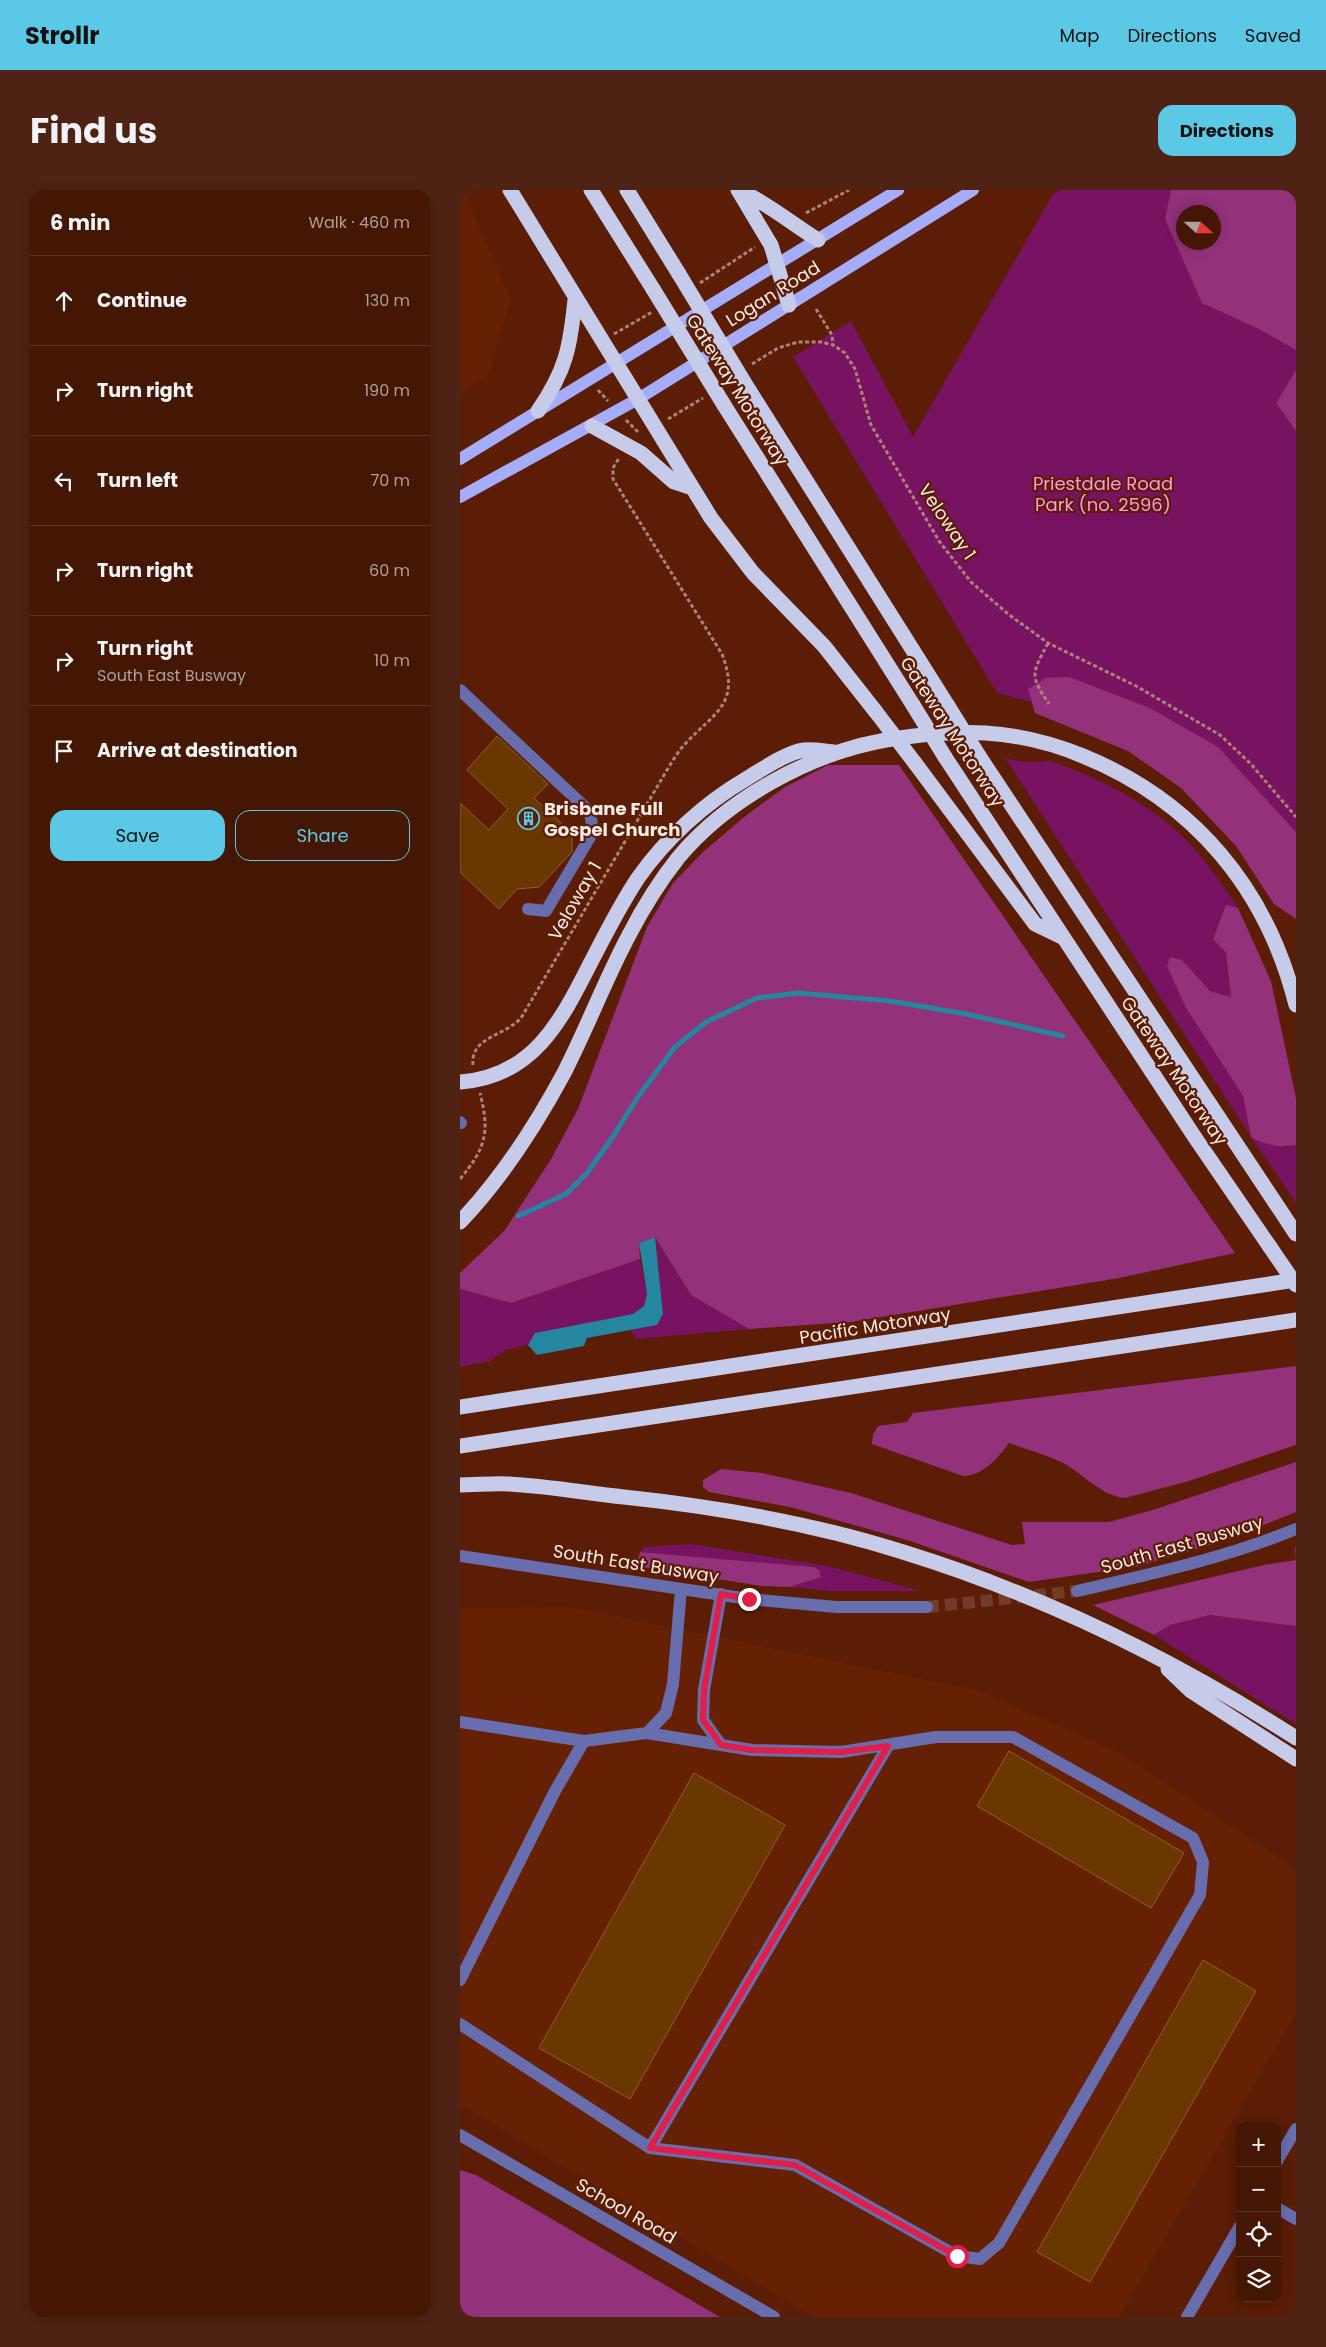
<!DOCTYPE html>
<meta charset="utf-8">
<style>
:root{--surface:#441604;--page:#4e2313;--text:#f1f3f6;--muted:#af9f9a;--line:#5c3526;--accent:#5bc8e6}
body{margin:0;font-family:Poppins,sans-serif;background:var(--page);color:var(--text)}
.controls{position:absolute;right:15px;bottom:15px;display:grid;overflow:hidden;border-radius:10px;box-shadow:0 2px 12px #0003}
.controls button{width:45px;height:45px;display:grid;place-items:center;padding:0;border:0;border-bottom:1px solid var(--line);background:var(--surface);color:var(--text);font:25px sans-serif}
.compass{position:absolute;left:716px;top:15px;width:45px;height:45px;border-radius:50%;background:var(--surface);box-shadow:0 2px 12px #0003;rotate:111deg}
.stop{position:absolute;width:15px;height:15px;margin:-11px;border:4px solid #e11d48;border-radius:50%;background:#fff}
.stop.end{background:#e11d48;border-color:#fff;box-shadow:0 1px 5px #0008}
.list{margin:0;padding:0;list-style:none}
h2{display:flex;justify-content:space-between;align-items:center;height:65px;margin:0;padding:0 20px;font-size:21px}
h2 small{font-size:16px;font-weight:400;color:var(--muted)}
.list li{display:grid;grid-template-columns:32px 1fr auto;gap:15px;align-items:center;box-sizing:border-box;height:90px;padding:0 20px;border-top:1px solid var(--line)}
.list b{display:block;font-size:19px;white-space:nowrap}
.list p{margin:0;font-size:16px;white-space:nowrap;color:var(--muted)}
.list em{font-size:16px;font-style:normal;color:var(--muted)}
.actions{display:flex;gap:10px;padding:15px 20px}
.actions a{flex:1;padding:11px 0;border:1px solid var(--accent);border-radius:15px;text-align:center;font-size:18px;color:var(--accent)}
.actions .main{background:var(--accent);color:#111}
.icon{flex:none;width:28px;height:28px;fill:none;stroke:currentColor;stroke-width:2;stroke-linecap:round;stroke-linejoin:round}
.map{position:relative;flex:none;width:836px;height:2127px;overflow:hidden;border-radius:15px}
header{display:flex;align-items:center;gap:30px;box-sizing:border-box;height:70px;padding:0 25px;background:var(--accent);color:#111}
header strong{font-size:24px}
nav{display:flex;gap:28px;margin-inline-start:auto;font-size:18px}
.intro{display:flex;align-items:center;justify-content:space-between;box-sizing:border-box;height:120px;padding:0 30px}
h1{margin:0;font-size:35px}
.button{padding:12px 22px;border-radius:15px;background:var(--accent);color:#111;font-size:18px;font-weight:700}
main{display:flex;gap:30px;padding:0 30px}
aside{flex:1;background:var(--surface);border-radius:15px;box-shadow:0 2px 12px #0003}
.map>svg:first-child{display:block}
.built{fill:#662004}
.green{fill:#771361;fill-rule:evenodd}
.forest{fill:#93317b;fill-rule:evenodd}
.water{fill:#24869f}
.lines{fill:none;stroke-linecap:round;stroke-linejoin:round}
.stream{stroke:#24869f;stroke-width:5}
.building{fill:#6a3700;stroke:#955d2d}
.minor-tunnel{stroke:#733c27;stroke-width:12;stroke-dasharray:12 6;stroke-linecap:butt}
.path{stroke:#ab8475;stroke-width:3;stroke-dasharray:4 2.5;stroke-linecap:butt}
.minor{stroke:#686ead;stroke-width:12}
.major{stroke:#a5acf9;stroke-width:12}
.highway{stroke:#c6cbea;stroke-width:15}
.highway-bridge{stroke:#c6cbea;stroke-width:15}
.route{stroke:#e11d48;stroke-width:6}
.labels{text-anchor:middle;stroke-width:4.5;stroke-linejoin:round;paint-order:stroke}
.street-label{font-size:18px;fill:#faeae5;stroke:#5b1d05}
.park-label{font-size:18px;fill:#ff98e0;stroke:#5b1d05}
.poi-label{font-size:18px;font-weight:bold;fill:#faeae5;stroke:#5b1d05;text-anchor:start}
</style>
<header>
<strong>Strollr</strong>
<nav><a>Map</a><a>Directions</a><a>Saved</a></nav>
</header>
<div class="intro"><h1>Find us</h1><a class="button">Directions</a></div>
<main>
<aside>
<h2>6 min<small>Walk · 460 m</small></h2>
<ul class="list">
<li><svg class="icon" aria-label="ahead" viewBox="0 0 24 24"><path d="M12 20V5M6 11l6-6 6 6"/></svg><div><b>Continue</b></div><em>130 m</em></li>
<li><svg class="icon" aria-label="right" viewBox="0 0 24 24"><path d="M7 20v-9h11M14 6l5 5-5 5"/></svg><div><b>Turn right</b></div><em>190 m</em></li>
<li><svg class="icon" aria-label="left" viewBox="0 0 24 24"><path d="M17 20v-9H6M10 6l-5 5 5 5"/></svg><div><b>Turn left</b></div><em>70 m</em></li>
<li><svg class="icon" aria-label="right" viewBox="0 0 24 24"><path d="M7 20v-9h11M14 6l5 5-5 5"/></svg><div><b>Turn right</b></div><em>60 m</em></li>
<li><svg class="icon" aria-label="right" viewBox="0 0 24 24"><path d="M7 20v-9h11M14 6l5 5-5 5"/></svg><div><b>Turn right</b><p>South East Busway</p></div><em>10 m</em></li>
<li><svg class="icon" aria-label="arrive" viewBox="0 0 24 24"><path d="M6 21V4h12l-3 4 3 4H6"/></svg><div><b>Arrive at destination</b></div></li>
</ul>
<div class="actions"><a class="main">Save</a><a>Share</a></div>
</aside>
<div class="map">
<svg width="836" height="2127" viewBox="0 0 836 2127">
<rect width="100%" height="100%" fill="#5b1d05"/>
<path class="built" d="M 0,0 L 3,0 L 51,110 L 28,185 L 0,203 Z
M 110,1417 L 517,1500 L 658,1562 L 836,1679 L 836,1823 L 659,2127 L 353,2127 L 0,1914 L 0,1418 Z"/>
<path class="green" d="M 601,0 L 836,0 L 836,693 L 801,637 L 638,530 L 537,503 L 333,167 L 391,131 L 453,247 L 593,4 ZM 724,22 L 754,22 L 754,52 L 724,52 Z
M 545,568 C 553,570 562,572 571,572 C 577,573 584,570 590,571 C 634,585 689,613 722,646 C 744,667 761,693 778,718 L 766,716 L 753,749 L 766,763 L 771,807 L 750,801 L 722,770 L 726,818 L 783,906 L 791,947 L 826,957 L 836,955 L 836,1013 L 791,947 Z
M 195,1047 L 231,1105 L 289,1139 L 175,1149 L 171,1140 L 197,1135 L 203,1124 Z
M 180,1069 L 187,1104 L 184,1116 L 173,1124 L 76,1143 L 68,1155 L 45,1160 L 30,1171 L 0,1177 L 0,1099 L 51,1113 Z
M 231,1354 L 368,1376 L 461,1401 L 370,1401 L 330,1397 L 361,1387 L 359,1380 L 354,1377 L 180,1362 L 184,1357 Z
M 750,1425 L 836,1436 L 836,1534 L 694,1445 L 710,1435 Z"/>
<path class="forest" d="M 711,0 L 836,0 L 836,160 L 799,139 L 742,113 L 705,29 ZM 724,22 L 754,22 L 754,52 L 724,52 Z
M 836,180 L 836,241 L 816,213 Z
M 609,487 L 690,518 L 758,557 L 836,642 L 836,729 L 814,714 L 776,656 L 721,598 L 668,561 L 575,523 L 568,499 L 586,488 Z
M 368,575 L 439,575 L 775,1063 L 659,1088 L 391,1132 L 289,1139 L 231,1105 L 195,1047 L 179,1053 L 180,1069 L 51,1113 L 0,1099 L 0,1083 L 45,1040 L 91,969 L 118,919 L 187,737 L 213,693 L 243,662 L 284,627 L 325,597 Z
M 766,715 L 778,718 L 811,791 L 836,908 L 836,955 C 819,958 806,955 791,947 L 783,906 L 726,818 L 707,776 L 710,767 L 722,770 L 750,801 L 771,807 L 766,763 L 753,749 Z
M 836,1176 L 836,1255 L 729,1291 L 665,1308 C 640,1306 622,1282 601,1272 C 584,1264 566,1259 549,1253 C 537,1269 524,1285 503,1286 L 412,1254 L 413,1245 L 418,1236 L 447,1232 L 453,1223 Z
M 836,1272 L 836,1322 L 766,1350 L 679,1376 L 569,1392 L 447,1350 L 330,1317 L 249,1302 L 243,1297 L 243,1290 L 261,1279 L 302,1283 L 391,1303 L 552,1355 L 565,1354 L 562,1332 L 649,1332 L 696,1319 Z
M 835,1357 L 836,1357 L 836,1436 L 750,1425 L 710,1435 L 694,1445 L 633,1415 L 804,1375 L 836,1370 Z
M 180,1362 L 354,1377 L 359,1380 L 361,1387 L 330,1397 L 301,1396 L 176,1376 Z
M 0,1980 L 16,1985 L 260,2127 L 0,2127 Z"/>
<path class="water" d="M 195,1047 L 203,1124 L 197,1135 L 127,1148 L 124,1156 L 77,1165 L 68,1155 L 75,1143 L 173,1124 L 184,1116 L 187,1104 L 179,1053 Z"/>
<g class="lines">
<path class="stream" d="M 58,1026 L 106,1004 L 127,983 L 150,951 L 180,904 L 215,857 L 246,832 L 297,808 L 338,803 L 430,811 L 506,824 L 603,846"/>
</g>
<path class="building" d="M 37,546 L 88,594 L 74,608 L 112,643 L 112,662 L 79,697 L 57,699 L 39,719 L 0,682 L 0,613 L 29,640 L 48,619 L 7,580 Z
M 549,1561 L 724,1663 L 691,1718 L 517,1616 Z
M 234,1583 L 325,1635 L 170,1909 L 79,1858 Z
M 743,1770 L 796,1801 L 630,2092 L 577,2062 Z"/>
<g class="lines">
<path class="minor-tunnel" d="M 467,1417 L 617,1401"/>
<path class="path" d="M 346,23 L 389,0
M 240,93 L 295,57
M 356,119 L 372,145 L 373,155
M 154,144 L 192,122
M 292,174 L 318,158 L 338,152 L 362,152 L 373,155 L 385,163 L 395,179 L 411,235 L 479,351 L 511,392 L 548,424 L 588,453 L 676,496 L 760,545 L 790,573 L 836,627
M 138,200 L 148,211
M 208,229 L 243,208
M 166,230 L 179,243
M 588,453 C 572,484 569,484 589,514
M 13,875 C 10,847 45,846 61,828 L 210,575 C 215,567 220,559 226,553 C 255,522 281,514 262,464 L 153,289 L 153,278 L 159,268
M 0,989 C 26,958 30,942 20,903"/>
<path class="minor" d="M 0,500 L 130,622 L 133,642 L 86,721 L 68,719
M 0,932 L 1,933
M 0,1366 L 289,1409 L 376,1417 L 467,1417
M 617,1401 C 691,1384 765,1368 836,1339
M 261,1404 L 244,1500 L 243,1530 L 261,1555
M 0,1532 L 124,1551
M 187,1543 L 206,1523 L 213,1494 L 221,1399
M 0,1790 L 95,1601 L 124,1551 L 187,1543 L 292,1560 L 381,1562 L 476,1547 L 553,1547 L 733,1648 L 743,1672 L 740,1705 L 539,2053 L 520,2069 L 497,2066 L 335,1975 L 190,1958 L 0,1834
M 0,1945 L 314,2127
M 190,1958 L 428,1556
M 817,1971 L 836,1939
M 817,2018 L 836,2029
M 727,2127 L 780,2036"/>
<path class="major" d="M 0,269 L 438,0
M 0,307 L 178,209 L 513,0"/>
<path class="highway" d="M 50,0 L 251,328 L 293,383 L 364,456 L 416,522
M 131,0 L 193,99
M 167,0 L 219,84
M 278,0 L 311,55 L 329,115
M 279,0 C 307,13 331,33 358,50
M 289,200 L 488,516
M 264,215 L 453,515
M 78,221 C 106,180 110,158 115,110
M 132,236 L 181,263 L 214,292 L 232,298
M 519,566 L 836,1044
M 485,567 L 734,946 L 810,1057
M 455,573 L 575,734 L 602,747
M 0,892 C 73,887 101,831 130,774 C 145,745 160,715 178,688 C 206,648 245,613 286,589 C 301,580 327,562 344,560 C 353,559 364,561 374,562
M 0,1032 C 42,988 75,937 104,883 C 127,838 145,790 169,745 C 183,718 199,692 218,668 C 267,609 351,563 426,550 C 496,538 556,538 623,566 C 734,611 807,699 836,815
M 0,1217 L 836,1090
M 0,1256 L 836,1130
M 0,1295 C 16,1295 33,1293 49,1294 C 87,1296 126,1303 164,1307 C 258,1317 352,1333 443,1362 C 582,1405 713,1469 836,1548
M 708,1479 L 731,1501 L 836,1569"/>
<path class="highway-bridge" d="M 219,84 L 289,200
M 193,99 L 264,215
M 453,515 L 485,567
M 488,516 L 519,566
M 416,522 L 455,573
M 810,1057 L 836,1095"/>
</g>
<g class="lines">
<path class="route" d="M 289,1409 L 261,1404 L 244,1500 L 243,1530 L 261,1555 L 292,1560 L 381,1562 L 428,1556 L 190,1958 L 335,1975 L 497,2066"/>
</g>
<defs>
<symbol id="building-ring" viewBox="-11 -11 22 22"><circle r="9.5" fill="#5b1d05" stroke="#5bc8e6" stroke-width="1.5"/><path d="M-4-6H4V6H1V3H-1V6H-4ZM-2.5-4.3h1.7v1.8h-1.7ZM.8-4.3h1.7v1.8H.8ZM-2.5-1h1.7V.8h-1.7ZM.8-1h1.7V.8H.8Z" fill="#5bc8e6"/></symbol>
</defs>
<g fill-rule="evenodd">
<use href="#building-ring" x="56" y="616" width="25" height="25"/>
</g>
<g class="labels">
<g class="street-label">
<text transform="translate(313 104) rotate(-32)" y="6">Logan Road</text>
<text transform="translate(277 200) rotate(58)" y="6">Gateway Motorway</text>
<text transform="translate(487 332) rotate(56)" y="6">Veloway 1</text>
<text transform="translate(492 542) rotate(57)" y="6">Gateway Motorway</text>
<text transform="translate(115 711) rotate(-60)" y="6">Veloway 1</text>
<text transform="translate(714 881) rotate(56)" y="6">Gateway Motorway</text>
<text transform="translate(415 1136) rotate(-9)" y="6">Pacific Motorway</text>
<text transform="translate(722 1355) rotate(-16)" y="6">South East Busway</text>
<text transform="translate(176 1374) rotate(9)" y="6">South East Busway</text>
<text transform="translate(166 2021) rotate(30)" y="6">School Road</text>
</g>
<g class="park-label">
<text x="643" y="300">Priestdale Road<tspan x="643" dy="21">Park (no. 2596)</tspan></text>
</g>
<g class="poi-label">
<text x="84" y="625">Brisbane Full<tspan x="84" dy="21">Gospel Church</tspan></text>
</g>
</g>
</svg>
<div class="controls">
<button>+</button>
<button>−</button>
<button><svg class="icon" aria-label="locate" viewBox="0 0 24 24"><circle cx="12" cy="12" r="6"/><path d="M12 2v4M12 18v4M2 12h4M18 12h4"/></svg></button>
<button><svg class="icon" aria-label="layers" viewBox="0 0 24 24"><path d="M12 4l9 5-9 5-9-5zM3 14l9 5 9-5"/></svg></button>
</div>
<svg class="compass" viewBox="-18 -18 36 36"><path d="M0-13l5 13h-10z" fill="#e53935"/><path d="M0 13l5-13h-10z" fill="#af9f9a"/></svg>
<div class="stop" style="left:497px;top:2066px"></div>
<div class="stop end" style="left:289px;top:1409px"></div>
</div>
</main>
